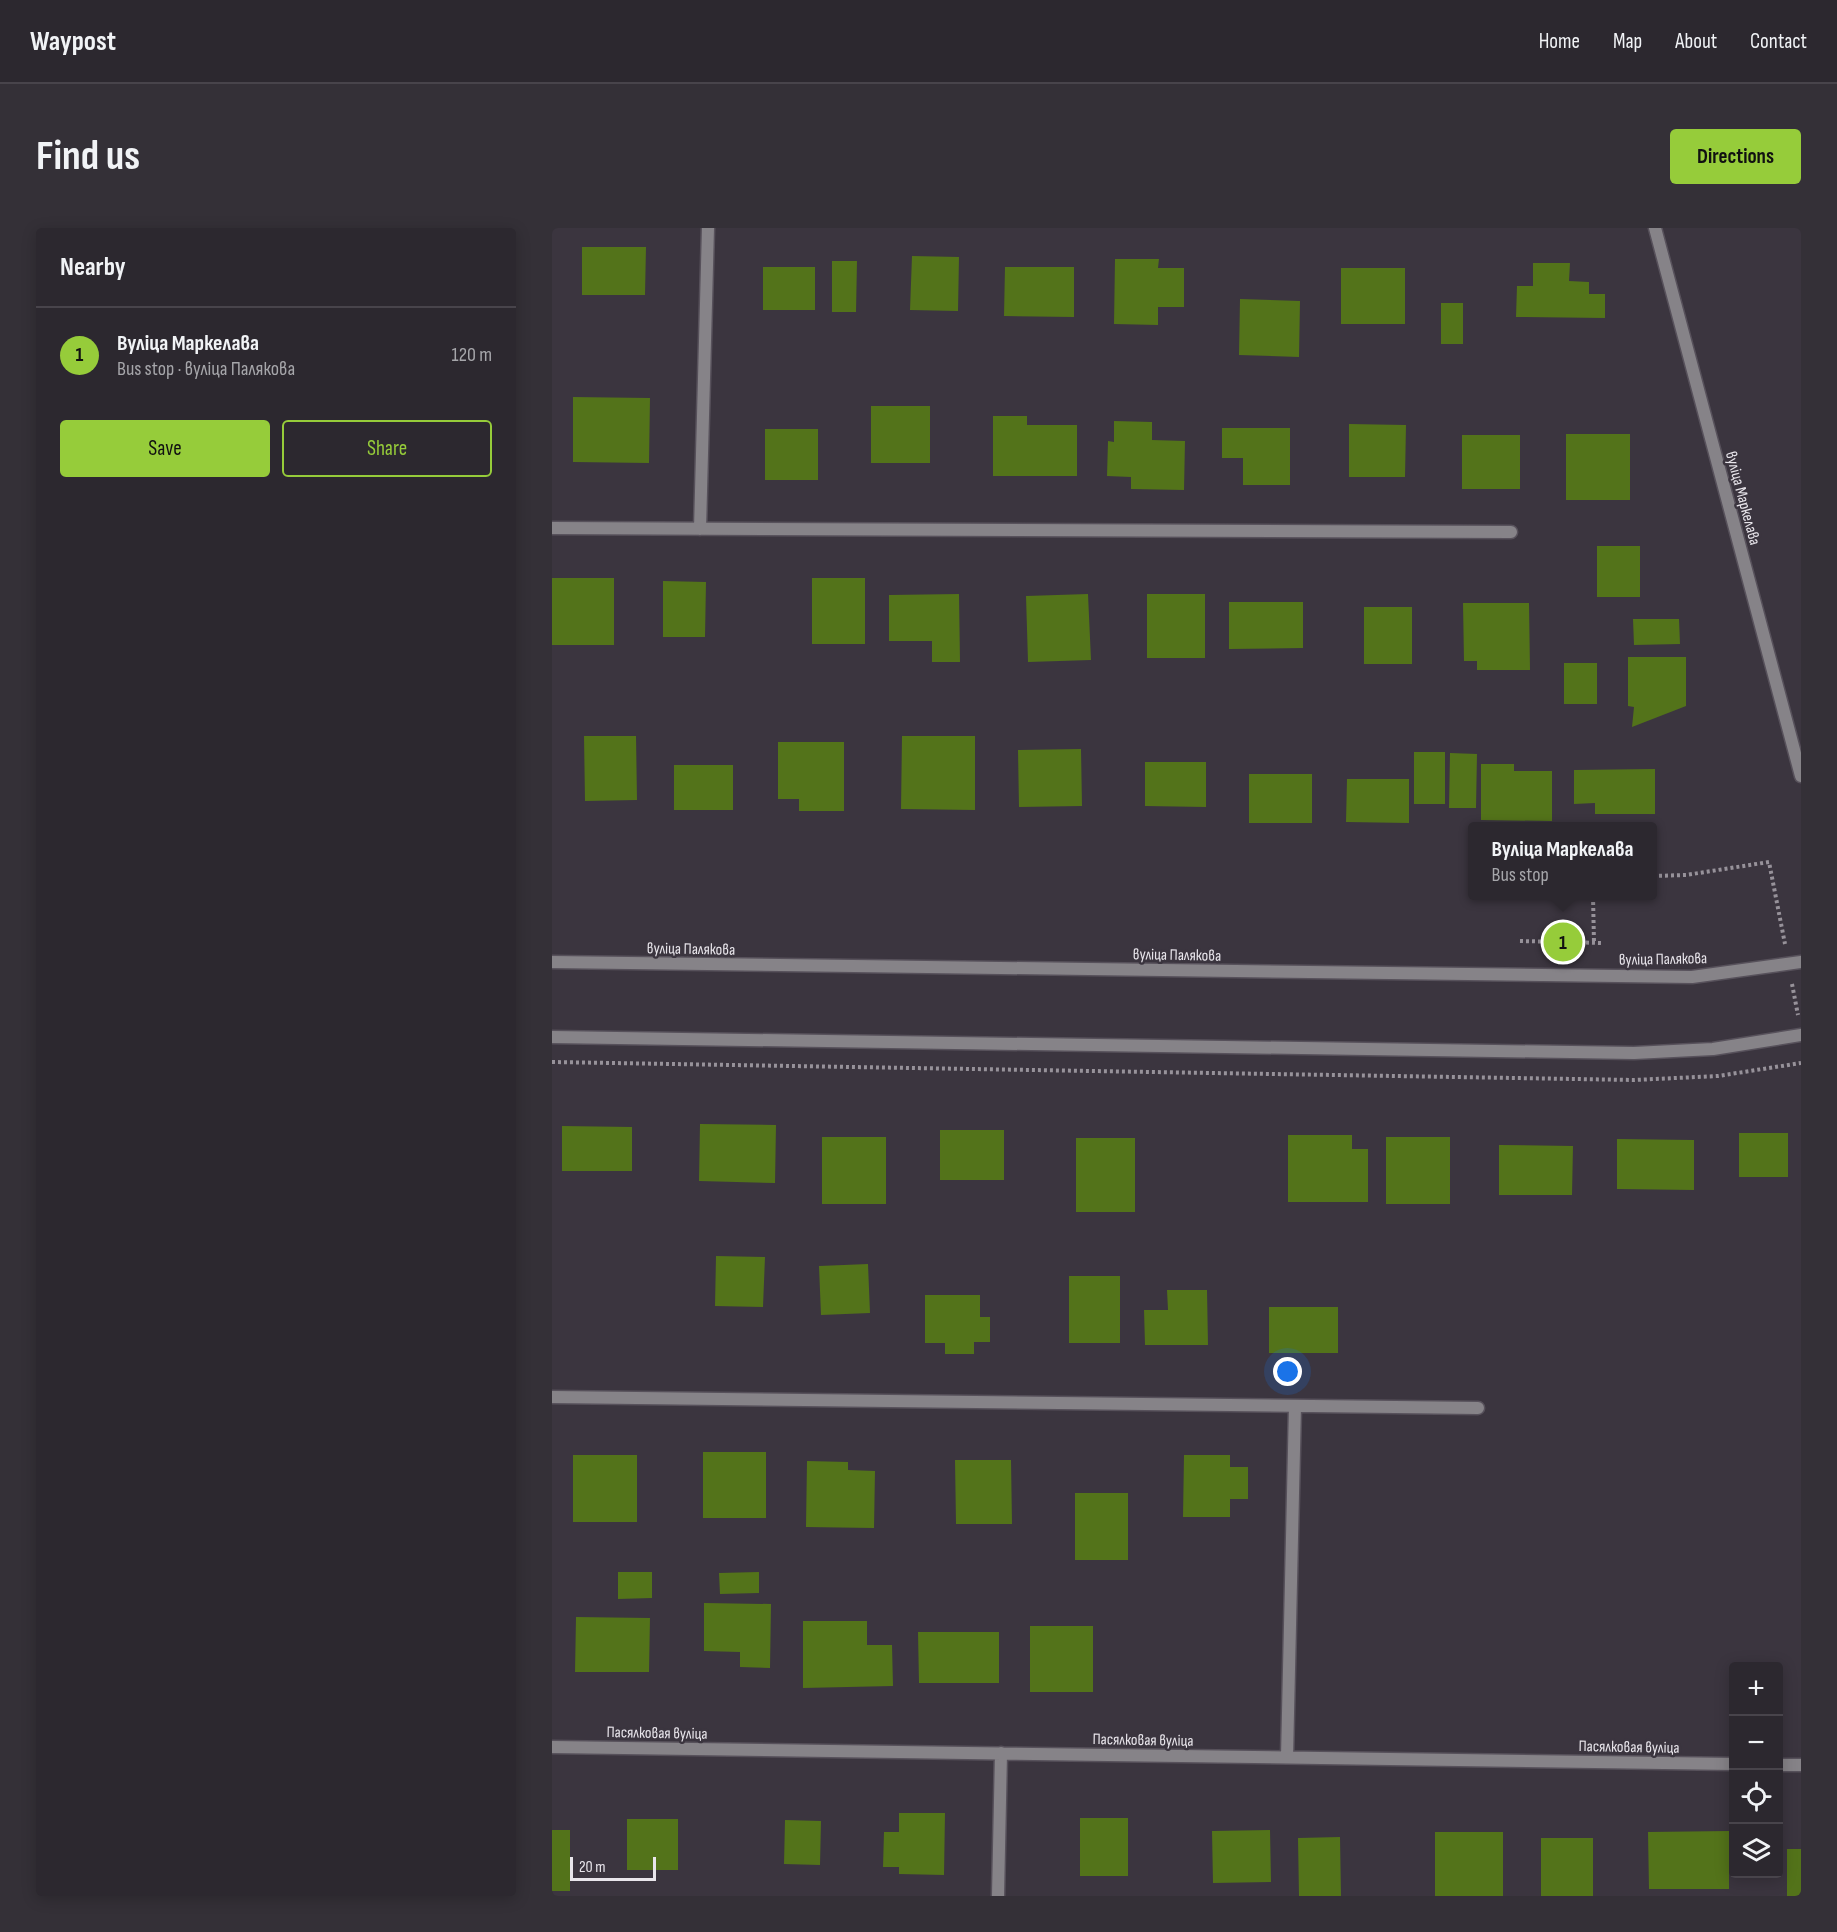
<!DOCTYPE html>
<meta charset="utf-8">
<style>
:root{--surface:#2c282f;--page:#343037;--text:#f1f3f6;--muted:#a6a6aa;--line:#48444b;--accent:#96cc3a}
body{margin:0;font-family:"Sofia Sans Condensed",sans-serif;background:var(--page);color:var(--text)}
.controls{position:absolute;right:18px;bottom:18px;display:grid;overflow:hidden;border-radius:6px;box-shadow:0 3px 15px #0003}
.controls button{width:54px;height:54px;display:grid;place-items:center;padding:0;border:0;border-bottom:2px solid var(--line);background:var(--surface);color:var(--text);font:30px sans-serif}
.scale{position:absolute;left:18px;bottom:15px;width:86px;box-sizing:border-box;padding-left:6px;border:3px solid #e8e5eb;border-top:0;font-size:16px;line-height:21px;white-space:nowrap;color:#e8e5eb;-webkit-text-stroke:4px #3b353f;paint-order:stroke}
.you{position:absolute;left:736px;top:1144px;width:21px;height:21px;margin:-15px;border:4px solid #fff;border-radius:50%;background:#1a73e8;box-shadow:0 0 0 9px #1a73e833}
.badge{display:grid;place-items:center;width:39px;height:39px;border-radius:50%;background:var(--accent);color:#111;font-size:20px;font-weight:700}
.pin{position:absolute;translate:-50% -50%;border:3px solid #fff;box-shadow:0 2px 6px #0006}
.popup{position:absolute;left:916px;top:594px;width:189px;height:78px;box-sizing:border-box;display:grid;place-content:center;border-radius:6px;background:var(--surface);filter:drop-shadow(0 2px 4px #0005);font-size:20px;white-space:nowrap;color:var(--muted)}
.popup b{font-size:22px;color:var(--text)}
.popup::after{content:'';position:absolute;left:50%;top:100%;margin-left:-12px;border:12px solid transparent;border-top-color:var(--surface)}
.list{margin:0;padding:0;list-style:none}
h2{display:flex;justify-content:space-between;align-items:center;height:78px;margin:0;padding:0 24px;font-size:26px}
h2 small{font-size:20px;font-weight:400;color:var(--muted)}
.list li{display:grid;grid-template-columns:39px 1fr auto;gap:18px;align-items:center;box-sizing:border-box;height:96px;padding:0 24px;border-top:2px solid var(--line)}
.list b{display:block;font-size:22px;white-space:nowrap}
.list p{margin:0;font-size:20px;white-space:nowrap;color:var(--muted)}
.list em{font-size:20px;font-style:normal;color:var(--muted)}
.actions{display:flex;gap:12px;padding:18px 24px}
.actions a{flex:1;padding:14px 0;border:2px solid var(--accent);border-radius:6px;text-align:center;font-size:21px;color:var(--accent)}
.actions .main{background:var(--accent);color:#111}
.icon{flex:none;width:33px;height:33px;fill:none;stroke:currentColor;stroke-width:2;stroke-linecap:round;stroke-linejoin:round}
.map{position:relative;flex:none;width:1249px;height:1668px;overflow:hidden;border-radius:6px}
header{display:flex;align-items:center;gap:36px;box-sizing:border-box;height:84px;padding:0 30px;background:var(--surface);border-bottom:2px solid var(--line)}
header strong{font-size:28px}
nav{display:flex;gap:33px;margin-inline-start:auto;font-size:21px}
.intro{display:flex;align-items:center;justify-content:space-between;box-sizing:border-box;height:144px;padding:0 36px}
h1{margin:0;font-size:42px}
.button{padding:15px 27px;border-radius:6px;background:var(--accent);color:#111;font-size:21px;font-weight:700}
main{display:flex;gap:36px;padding:0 36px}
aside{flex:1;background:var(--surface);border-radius:6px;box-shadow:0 3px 15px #0003}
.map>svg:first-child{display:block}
.building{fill:#53731a}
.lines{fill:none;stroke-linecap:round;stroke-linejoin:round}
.service-casing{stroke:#57515b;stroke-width:15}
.minor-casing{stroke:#57515b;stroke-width:15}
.tertiary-casing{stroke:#57515b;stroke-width:15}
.path{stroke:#97929a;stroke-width:4;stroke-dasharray:3 3;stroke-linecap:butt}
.service{stroke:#868388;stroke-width:12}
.minor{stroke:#868388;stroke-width:12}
.tertiary{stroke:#868388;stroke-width:12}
.labels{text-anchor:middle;stroke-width:5;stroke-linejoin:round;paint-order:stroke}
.street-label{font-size:16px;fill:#e8e5eb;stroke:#3b353f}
</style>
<header>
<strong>Waypost</strong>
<nav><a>Home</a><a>Map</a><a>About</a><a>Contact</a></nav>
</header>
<div class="intro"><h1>Find us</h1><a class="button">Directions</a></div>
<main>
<aside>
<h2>Nearby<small></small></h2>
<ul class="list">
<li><span class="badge">1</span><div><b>Вуліца Маркелава</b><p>Bus stop · вуліца Палякова</p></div><em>120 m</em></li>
</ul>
<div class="actions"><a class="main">Save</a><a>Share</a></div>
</aside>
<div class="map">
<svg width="1249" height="1668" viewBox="0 0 1249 1668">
<rect width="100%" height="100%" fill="#3b353f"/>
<path class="building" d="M 30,19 L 94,19 L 93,67 L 30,67 Z
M 360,28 L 407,29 L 406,83 L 358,82 Z
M 563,31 L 607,31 L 606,40 L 632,40 L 632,79 L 606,79 L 606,97 L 562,96 Z
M 280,33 L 305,33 L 304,84 L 280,84 Z
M 981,35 L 1018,35 L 1017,53 L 1037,54 L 1037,66 L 1053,66 L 1053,90 L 964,89 L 965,58 L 981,58 Z
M 211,39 L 263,39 L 263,82 L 211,82 Z
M 453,39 L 522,39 L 522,89 L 452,88 Z
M 789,40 L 853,40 L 853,96 L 789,96 Z
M 688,71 L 748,73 L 747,129 L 687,127 Z
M 889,75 L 911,75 L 911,116 L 889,116 Z
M 21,169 L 98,170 L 97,235 L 21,234 Z
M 319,178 L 378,178 L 378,235 L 319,235 Z
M 441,188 L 475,188 L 475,197 L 525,197 L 525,248 L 441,248 Z
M 562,193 L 600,194 L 600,212 L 633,213 L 632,262 L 579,261 L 579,249 L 555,248 L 556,213 L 562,214 Z
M 797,196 L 854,197 L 853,249 L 797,249 Z
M 670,200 L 738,200 L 738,257 L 691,257 L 691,230 L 670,230 Z
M 213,201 L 266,201 L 266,252 L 213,252 Z
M 1014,206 L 1078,206 L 1078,272 L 1014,272 Z
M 910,207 L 968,207 L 968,261 L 910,261 Z
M 1045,318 L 1088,318 L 1088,369 L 1045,369 Z
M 0,350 L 62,350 L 62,417 L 0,417 Z
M 260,350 L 313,350 L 313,416 L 260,416 Z
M 111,353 L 154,354 L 153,409 L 111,409 Z
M 407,366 L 408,434 L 380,434 L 380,413 L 337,413 L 337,367 Z
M 536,366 L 539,432 L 476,434 L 474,368 Z
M 595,366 L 653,366 L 653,430 L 595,430 Z
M 677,374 L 751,374 L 751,420 L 677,421 Z
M 911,375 L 977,375 L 978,442 L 925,442 L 925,433 L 912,433 Z
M 812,379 L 860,379 L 860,436 L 812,436 Z
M 1081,391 L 1127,391 L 1128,416 L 1082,417 Z
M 1076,429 L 1134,429 L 1134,478 L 1080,499 L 1082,479 L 1076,478 Z
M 1012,435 L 1045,435 L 1045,476 L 1012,476 Z
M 32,508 L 84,508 L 85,572 L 33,573 Z
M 350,508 L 423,508 L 423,582 L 349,581 Z
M 226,514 L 292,514 L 292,583 L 247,583 L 247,571 L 226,571 Z
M 529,521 L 530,578 L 467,579 L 466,522 Z
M 862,524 L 893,524 L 893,576 L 862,576 Z
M 898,525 L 925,526 L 924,580 L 897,580 Z
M 593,534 L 654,534 L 654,579 L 593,578 Z
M 929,536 L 962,536 L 962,543 L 1000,543 L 1000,593 L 929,592 Z
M 122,537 L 181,537 L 181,582 L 122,582 Z
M 1103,541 L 1103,586 L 1043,586 L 1043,575 L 1022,576 L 1022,542 Z
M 697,546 L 760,546 L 760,595 L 697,595 Z
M 795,551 L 857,551 L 857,595 L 794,594 Z
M 148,896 L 224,897 L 223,955 L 147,953 Z
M 10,898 L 80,899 L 80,943 L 10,943 Z
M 388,902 L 452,902 L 452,952 L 388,952 Z
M 1187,905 L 1236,905 L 1236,949 L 1187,949 Z
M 736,907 L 800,907 L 800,921 L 816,921 L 816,974 L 736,974 Z
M 270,909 L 334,909 L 334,976 L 270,976 Z
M 834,909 L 898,909 L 898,976 L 834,976 Z
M 524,910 L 583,910 L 583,984 L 524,984 Z
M 1065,911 L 1142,912 L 1142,962 L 1065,961 Z
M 947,917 L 1021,918 L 1020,967 L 947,967 Z
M 164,1028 L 213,1029 L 211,1079 L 163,1078 Z
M 316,1036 L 318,1085 L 269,1087 L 267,1038 Z
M 517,1048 L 568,1048 L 568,1115 L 517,1115 Z
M 615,1062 L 655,1062 L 656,1117 L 593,1117 L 592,1082 L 616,1082 Z
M 373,1067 L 428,1067 L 428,1089 L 438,1089 L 438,1114 L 422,1114 L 422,1126 L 393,1126 L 393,1115 L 373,1115 Z
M 717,1079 L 786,1079 L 786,1125 L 717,1125 Z
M 151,1224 L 214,1224 L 214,1290 L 151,1290 Z
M 21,1227 L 85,1227 L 85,1294 L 21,1294 Z
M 632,1227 L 678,1227 L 678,1239 L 696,1239 L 696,1271 L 678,1271 L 678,1289 L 631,1289 Z
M 403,1232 L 459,1232 L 460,1296 L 404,1296 Z
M 255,1233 L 296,1234 L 296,1242 L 323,1243 L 322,1300 L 254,1299 Z
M 523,1265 L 576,1265 L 576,1332 L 523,1332 Z
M 66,1344 L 100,1344 L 100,1370 L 66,1371 Z
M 207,1344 L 207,1365 L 168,1366 L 167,1345 Z
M 152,1375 L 219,1376 L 218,1440 L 188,1439 L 188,1424 L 152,1423 Z
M 24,1389 L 98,1390 L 97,1444 L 23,1444 Z
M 251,1393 L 315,1393 L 315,1417 L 340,1417 L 341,1458 L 251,1460 Z
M 478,1398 L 541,1398 L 541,1464 L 478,1464 Z
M 366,1404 L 447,1404 L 447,1455 L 367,1455 Z
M 347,1585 L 393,1585 L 392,1647 L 347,1646 L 347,1639 L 331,1639 L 332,1604 L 347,1604 Z
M 528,1590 L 576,1590 L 576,1648 L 528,1648 Z
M 75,1591 L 126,1591 L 126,1642 L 75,1642 Z
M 233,1592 L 269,1593 L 268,1637 L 232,1636 Z
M 0,1602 L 18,1602 L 18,1663 L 0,1663 Z
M 718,1602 L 719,1654 L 661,1655 L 660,1603 Z
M 1177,1603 L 1177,1661 L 1097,1661 L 1096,1604 Z
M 883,1604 L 951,1604 L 951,1668 L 883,1668 Z
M 788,1609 L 789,1668 L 747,1668 L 746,1610 Z
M 989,1610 L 1041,1610 L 1041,1668 L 989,1668 Z
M 1235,1621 L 1249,1621 L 1249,1668 L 1235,1668 Z"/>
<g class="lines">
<defs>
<path id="service" d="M 0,809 L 1082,825 L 1161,821 L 1249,807"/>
<path id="minor" d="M 1103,0 L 1249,548
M 0,300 L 959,304
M 148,301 L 156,0
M 0,1169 L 926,1180
M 0,1519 L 1182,1536
M 735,1529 L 743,1178
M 1226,1537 L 1249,1537
M 446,1668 L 449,1525"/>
<path id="tertiary" d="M 0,734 L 1140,749 L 1249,734"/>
</defs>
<use href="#service" class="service-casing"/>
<use href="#minor" class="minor-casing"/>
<use href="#tertiary" class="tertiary-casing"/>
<path class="path" d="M 1101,648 L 1134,647 L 1217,634 L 1233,716
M 1041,668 L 1042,715
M 968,713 L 1050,715
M 1011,729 L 1011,714
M 1240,756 L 1246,787
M 0,834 L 1082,852 L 1166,848 L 1249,835"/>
<use href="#service" class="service"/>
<use href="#minor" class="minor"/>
<use href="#tertiary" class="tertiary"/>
</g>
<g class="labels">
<g class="street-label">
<text transform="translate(1192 270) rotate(75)" y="6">вуліца Маркелава</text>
<text transform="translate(139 720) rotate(1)" y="6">вуліца Палякова</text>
<text transform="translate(625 726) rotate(1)" y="6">вуліца Палякова</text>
<text transform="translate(1111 730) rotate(-1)" y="6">вуліца Палякова</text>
<text transform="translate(105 1504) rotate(1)" y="6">Пасялковая вуліца</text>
<text transform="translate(591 1511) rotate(1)" y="6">Пасялковая вуліца</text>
<text transform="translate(1077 1518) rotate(1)" y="6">Пасялковая вуліца</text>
</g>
</g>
</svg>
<div class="controls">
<button>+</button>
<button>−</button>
<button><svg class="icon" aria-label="locate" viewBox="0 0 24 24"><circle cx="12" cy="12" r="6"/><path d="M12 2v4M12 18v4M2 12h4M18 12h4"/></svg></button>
<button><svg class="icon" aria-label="layers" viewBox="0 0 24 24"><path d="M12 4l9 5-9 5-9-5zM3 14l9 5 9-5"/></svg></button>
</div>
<div class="scale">20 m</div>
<div class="you"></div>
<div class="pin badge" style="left:1011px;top:714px">1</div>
<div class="popup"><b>Вуліца Маркелава</b>Bus stop</div>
</div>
</main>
